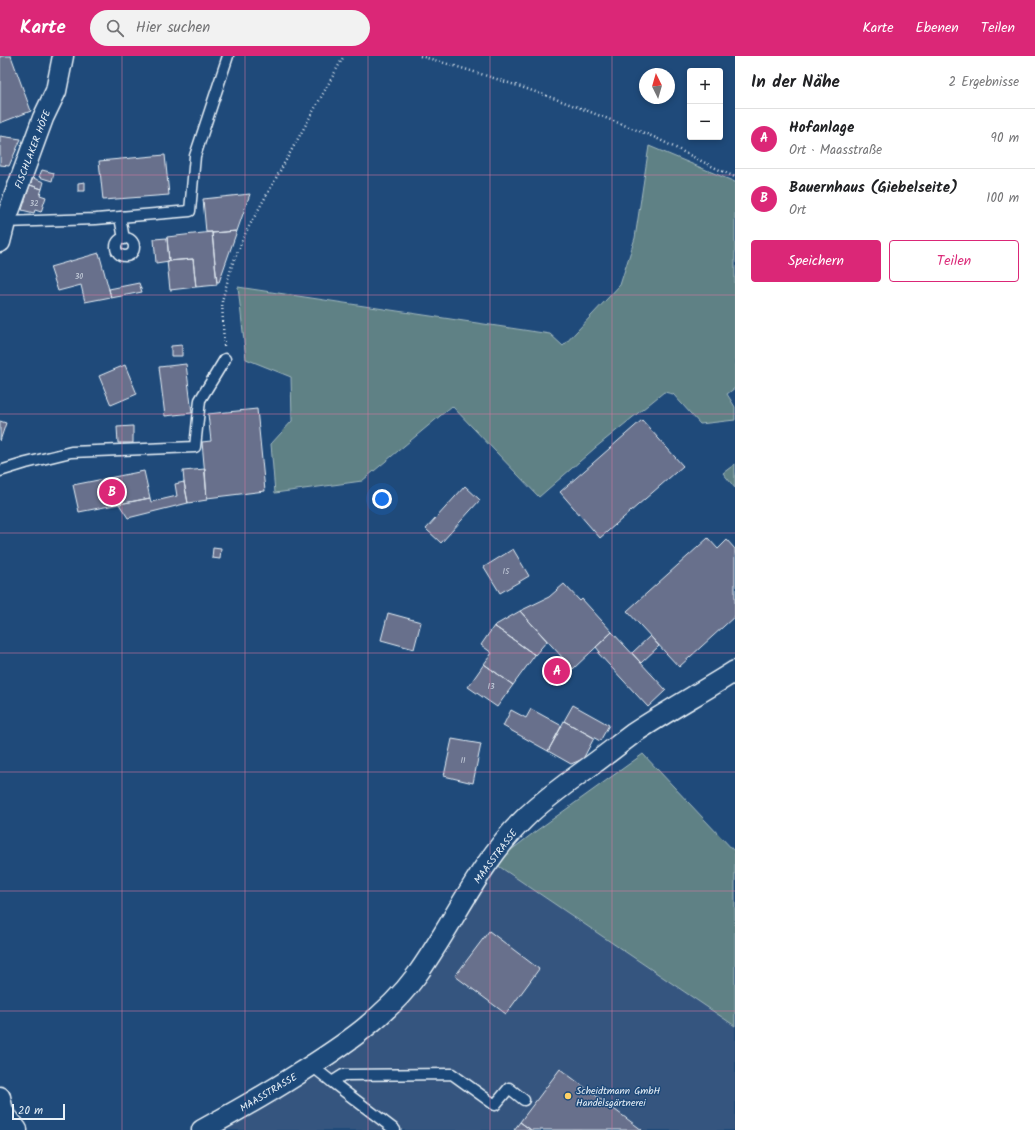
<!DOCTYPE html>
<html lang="de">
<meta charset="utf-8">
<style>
:root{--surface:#fff;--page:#f2f2f2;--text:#202124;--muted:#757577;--line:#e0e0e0;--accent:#db2777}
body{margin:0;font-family:Kalam,sans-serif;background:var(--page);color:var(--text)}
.controls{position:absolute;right:12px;top:12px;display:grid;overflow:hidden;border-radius:4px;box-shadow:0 2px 6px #0003}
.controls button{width:36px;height:36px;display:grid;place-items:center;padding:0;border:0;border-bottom:1px solid var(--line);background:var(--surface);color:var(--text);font:20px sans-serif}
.compass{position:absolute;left:639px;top:12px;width:36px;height:36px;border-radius:50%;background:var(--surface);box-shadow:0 2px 6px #0003;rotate:355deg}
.scale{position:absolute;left:12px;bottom:10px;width:53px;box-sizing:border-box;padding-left:4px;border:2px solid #e8f1f8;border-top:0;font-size:11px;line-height:14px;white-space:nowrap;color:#e8f1f8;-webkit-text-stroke:3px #1f4a7a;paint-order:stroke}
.you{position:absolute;left:382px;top:443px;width:14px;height:14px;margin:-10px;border:3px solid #fff;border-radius:50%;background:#1a73e8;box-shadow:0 0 0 6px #1a73e833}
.badge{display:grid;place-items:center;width:26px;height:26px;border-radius:50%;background:var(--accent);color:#fff;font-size:13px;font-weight:700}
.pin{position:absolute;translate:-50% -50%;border:2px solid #fff;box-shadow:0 1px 4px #0006}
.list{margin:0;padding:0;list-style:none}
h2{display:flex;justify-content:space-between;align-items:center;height:52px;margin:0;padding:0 16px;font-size:17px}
h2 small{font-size:13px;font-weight:400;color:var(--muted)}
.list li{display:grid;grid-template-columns:26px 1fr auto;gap:12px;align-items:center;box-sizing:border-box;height:60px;padding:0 16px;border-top:1px solid var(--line)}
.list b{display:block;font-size:15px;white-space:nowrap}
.list p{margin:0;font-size:13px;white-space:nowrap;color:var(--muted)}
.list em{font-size:13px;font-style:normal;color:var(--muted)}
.actions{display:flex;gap:8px;padding:12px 16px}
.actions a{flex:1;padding:9px 0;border:1px solid var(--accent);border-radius:4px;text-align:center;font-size:14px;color:var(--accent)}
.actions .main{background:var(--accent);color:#fff}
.icon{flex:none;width:22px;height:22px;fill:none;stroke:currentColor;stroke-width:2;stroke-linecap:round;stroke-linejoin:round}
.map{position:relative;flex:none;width:735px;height:1074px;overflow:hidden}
header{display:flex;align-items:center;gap:24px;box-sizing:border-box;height:56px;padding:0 20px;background:var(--accent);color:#fff}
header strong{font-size:19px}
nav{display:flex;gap:22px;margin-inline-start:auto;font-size:14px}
.search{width:280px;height:36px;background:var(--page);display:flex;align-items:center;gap:10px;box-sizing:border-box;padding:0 14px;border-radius:22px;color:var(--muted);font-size:15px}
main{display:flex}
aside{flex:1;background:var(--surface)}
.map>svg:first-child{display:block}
.built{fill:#35557f}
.green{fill:#5e8185;stroke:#a3b9be}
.building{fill:#676f8c;stroke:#e8f1f8}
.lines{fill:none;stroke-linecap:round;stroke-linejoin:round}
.service-casing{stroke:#e8f1f8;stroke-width:13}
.minor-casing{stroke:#e8f1f8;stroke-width:23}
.path{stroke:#e8f1f8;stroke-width:2.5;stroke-dasharray:1 3;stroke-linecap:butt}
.service{stroke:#1f4a7a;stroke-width:10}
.minor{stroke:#1f4a7a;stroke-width:20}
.grid{fill:none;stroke:#d37aa2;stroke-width:1;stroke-opacity:0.55}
.poi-dot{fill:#ffd166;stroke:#1f4a7a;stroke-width:1.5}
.labels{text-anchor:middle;stroke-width:3;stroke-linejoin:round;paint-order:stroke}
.number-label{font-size:8px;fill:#c8d0dd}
.street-label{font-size:10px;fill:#e8f1f8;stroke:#1f4a7a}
.poi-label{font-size:10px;fill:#e8f1f8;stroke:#1f4a7a;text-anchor:start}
</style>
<header>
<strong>Karte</strong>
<div class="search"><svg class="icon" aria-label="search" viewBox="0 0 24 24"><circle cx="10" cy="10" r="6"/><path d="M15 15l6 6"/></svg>Hier suchen</div>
<nav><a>Karte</a><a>Ebenen</a><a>Teilen</a></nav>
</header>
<main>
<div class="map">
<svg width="735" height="1074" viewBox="0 0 735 1074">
<rect width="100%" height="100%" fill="#1f4a7a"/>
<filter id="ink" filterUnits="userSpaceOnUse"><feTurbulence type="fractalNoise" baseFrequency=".025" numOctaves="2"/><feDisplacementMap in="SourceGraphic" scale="8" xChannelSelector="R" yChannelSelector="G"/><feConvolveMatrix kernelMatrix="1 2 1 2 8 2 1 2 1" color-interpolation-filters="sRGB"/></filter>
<g filter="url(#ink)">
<path class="built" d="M 494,807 L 735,970 L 735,1074 L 211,1074 L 344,993 Z"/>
<path class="green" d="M 649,90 L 735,126 L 735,332 L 727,338 L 735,351 L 735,364 L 700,368 L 673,338 L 664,336 L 595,392 L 539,441 L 452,350 L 362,425 L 275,437 L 271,388 L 292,365 L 291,321 L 246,303 L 238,231 L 550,278 L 563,290 L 620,229 L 635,182 Z
M 735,408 L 735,432 L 723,417 Z
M 643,698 L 735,796 L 735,970 L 494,807 L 536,775 Z"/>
<path class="building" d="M 0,0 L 11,0 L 31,55 L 0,67 Z
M 0,80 L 21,83 L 9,110 L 0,109 Z
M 165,99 L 169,139 L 103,144 L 99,105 Z
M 42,114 L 54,117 L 52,125 L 39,121 Z
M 33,122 L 44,126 L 42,133 L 30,129 Z
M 85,126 L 85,135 L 78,135 L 78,127 Z
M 30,129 L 42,133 L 40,139 L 46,141 L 41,156 L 35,154 L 34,157 L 22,154 Z
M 250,138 L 237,175 L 212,177 L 212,176 L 206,176 L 203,143 Z
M 237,175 L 219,226 L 217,226 L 212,177 Z
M 212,176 L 217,229 L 196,231 L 193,203 L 169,205 L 167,181 Z
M 167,182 L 169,205 L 156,207 L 154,183 Z
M 99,197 L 111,241 L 85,246 L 81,229 L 58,235 L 50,211 Z
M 193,203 L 196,231 L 170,234 L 167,205 Z
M 139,227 L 142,236 L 111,242 L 109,233 Z
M 182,289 L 182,300 L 171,300 L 171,290 Z
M 186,308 L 192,357 L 165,360 L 159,311 Z
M 125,309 L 137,338 L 111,349 L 99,320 Z
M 257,353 L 265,435 L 207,442 L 202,386 L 211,385 L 208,358 Z
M 642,364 L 683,410 L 600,482 L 560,436 Z
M 0,365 L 6,367 L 0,385 Z
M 133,370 L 133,387 L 118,387 L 117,371 Z
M 205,413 L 207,444 L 188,447 L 184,426 L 183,415 Z
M 144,415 L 150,442 L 79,456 L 73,429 Z
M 184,426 L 188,447 L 128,462 L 119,448 L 150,442 L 151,446 L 177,440 L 175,428 Z
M 465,430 L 480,444 L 441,487 L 426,473 Z
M 708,482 L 718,493 L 727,484 L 735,493 L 735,560 L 679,611 L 627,555 Z
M 213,492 L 221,493 L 220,503 L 212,502 Z
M 513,493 L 529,520 L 500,537 L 484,511 Z
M 564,528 L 580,545 L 582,543 L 612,576 L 573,613 L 520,555 L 549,541 Z
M 520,555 L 547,585 L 535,599 L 494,570 Z
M 388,557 L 421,566 L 414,593 L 381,584 Z
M 494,570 L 535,599 L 513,629 L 484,608 L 492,597 L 481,589 Z
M 612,576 L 666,634 L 648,651 L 598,597 L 600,596 L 596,591 Z
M 650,580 L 659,590 L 641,607 L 632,597 Z
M 484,608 L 513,629 L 497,651 L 468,631 Z
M 573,649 L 609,669 L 600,685 L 564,665 Z
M 531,653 L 562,670 L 548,695 L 503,670 L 511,654 L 526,662 Z
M 564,665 L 594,682 L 583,703 L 571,708 L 548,695 Z
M 452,683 L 481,688 L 473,727 L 444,720 Z
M 489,875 L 539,913 L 506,958 L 455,920 Z
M 560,1013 L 642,1074 L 531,1074 L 520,1066 Z
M 520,1066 L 531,1074 L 514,1074 Z"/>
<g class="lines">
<defs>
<path id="service" d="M 120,161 L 124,183
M 5,166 L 96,163 L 190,155 L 195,100 L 228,0
M116 191a9 9 0 1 1 18 0a9 9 0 1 1-18 0Z
M 0,415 L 26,407 L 71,396 L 195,391 L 200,344 L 225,303
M 312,1010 L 332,1026 L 395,1074
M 332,1026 L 343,1019 L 452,1018 L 495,1049 L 509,1032 L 524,1044"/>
<path id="minor" d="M 0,186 L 5,166 L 43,62 L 56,35 L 63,0
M 0,1041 L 3,1056 L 0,1069
M 3,1056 L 17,1074
M 202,1074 C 235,1056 267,1038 298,1018 C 341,991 386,961 416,920 C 453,869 478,808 524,763 C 542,745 564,729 585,714 C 602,702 618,689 634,677 C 667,655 702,636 735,615"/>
</defs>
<use href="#service" class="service-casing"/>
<use href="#minor" class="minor-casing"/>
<path class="path" d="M 420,0 C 477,16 533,34 588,55 C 610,64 633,72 656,82 C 682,95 708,109 735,121
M 224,290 L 222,245 L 232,209 L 246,176 L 344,0"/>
<use href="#service" class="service"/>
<use href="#minor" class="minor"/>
</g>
</g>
<path class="grid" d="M 122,0 L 122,1074M 245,0 L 245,1074M 368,0 L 368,1074M 490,0 L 490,1074M 612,0 L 612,1074M 0,119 L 735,119M 0,239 L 735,239M 0,358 L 735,358M 0,477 L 735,477M 0,597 L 735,597M 0,716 L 735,716M 0,835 L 735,835M 0,955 L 735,955"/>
<circle class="poi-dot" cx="568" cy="1040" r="4"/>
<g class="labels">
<g class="number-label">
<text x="34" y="150">32</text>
<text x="79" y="223">30</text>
<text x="506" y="518">15</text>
<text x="491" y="633">13</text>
<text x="463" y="707">11</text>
</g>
<g class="street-label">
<text transform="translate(32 93) rotate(-69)" y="4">FISCHLAKER HÖFE</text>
<text transform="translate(495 800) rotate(-53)" y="4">MAASSTRASSE</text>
<text transform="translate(268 1036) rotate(-31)" y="4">MAASSTRASSE</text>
</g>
<g class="poi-label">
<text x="576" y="1038">Scheidtmann GmbH<tspan x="576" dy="12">Handelsgärtnerei</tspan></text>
</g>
</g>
</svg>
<div class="controls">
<button>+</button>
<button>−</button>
</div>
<svg class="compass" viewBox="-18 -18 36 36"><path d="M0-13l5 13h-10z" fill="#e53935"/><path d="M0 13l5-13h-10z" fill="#757577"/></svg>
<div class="scale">20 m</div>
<div class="you"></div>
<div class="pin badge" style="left:557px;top:615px">A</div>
<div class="pin badge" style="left:112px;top:436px">B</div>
</div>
<aside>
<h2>In der Nähe<small>2 Ergebnisse</small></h2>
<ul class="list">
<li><span class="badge">A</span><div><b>Hofanlage</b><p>Ort · Maasstraße</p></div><em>90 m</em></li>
<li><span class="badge">B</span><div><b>Bauernhaus (Giebelseite)</b><p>Ort</p></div><em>100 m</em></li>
</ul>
<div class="actions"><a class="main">Speichern</a><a>Teilen</a></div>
</aside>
</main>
